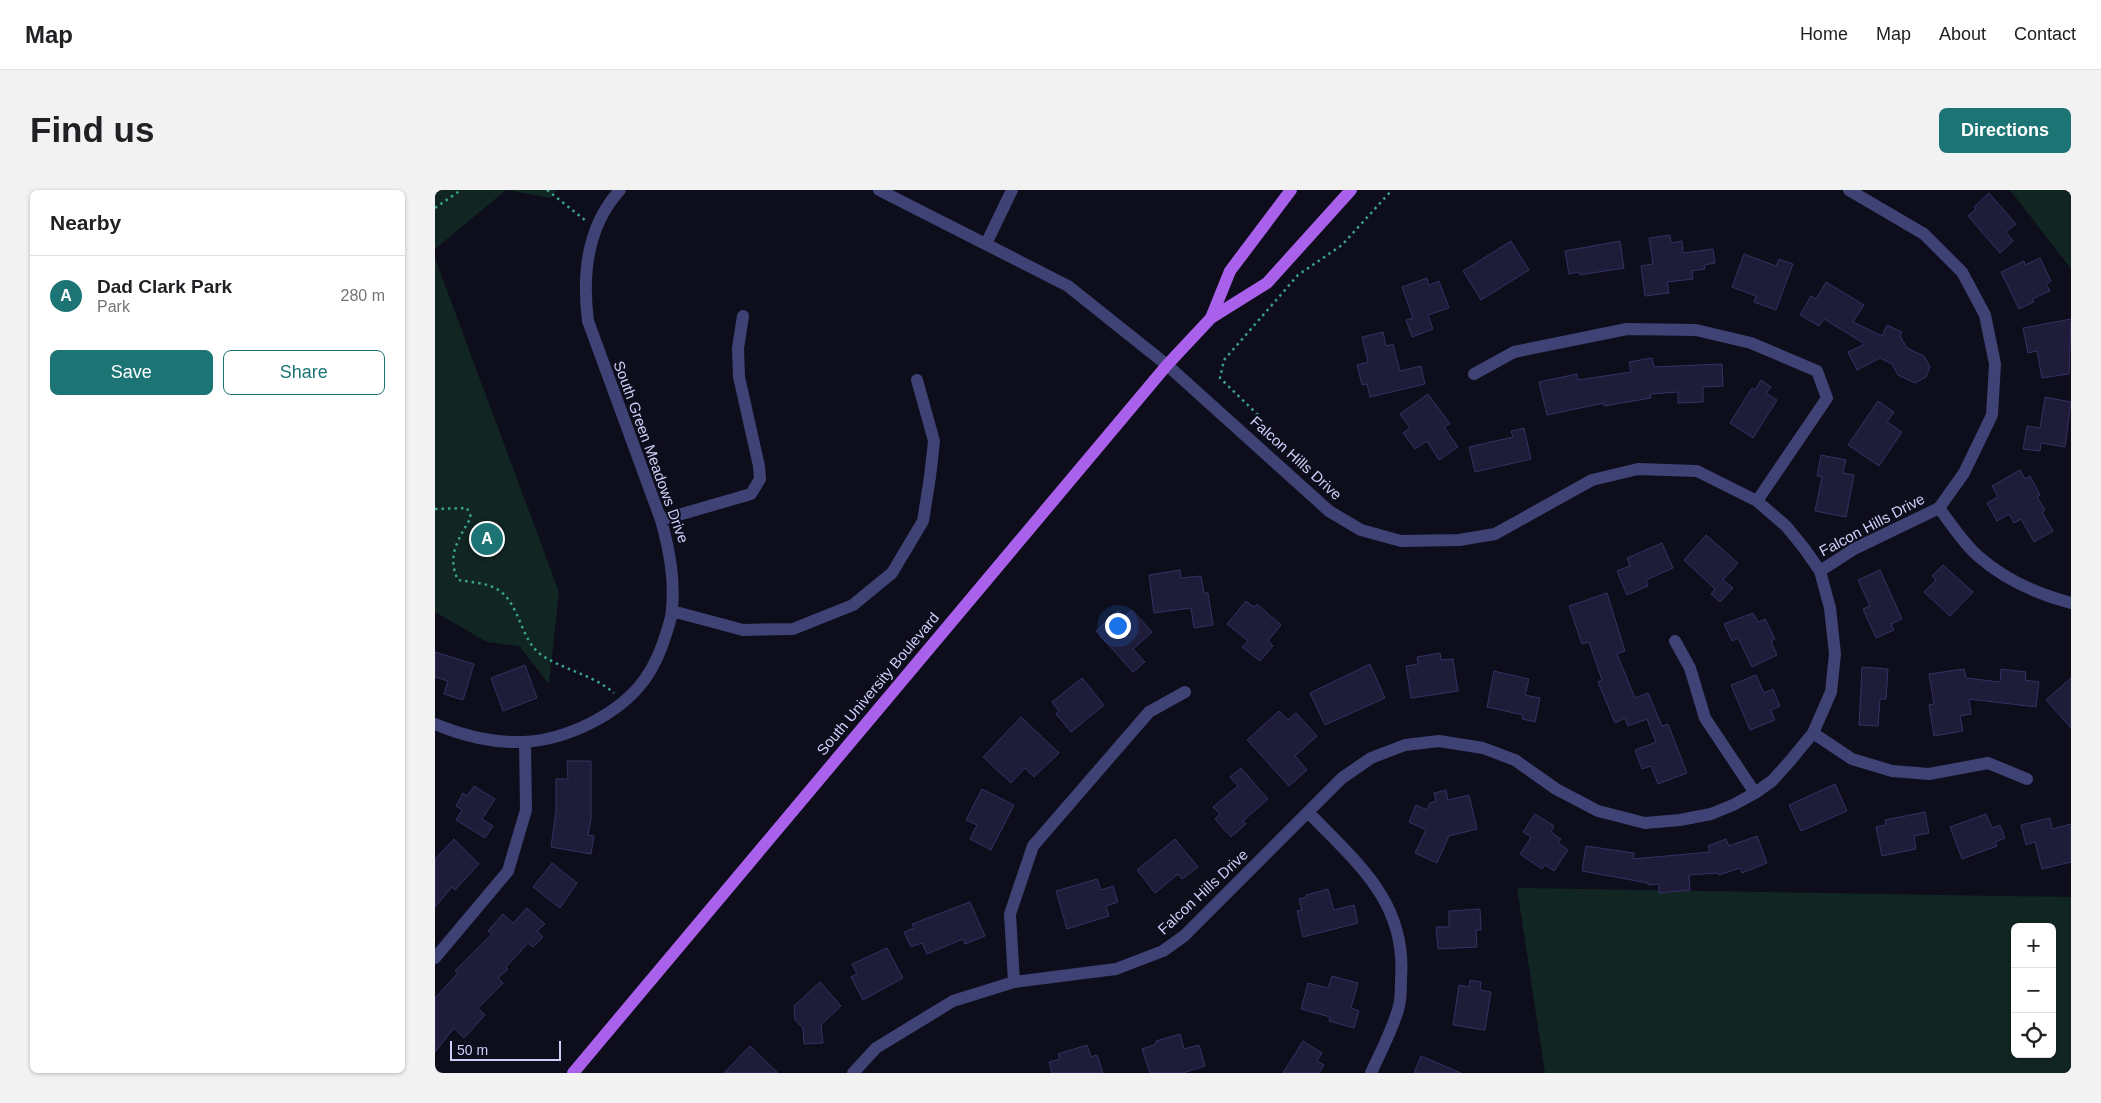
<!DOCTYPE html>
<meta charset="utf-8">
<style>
:root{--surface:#fff;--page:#f2f2f2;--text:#202124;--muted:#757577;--line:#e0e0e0;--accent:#1d7475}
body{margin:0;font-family:Arial,sans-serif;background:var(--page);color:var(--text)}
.controls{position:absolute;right:15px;bottom:15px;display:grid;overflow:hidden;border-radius:8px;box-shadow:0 1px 4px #0004}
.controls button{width:45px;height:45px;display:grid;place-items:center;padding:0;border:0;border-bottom:1px solid var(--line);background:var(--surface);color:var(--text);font:25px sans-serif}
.scale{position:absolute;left:15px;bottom:12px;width:111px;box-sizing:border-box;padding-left:5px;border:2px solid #cecef9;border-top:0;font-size:14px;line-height:18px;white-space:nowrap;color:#cecef9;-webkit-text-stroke:4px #0e0d1b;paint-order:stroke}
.you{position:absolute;left:682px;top:435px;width:18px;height:18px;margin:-12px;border:4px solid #fff;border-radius:50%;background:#1a73e8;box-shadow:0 0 0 8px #1a73e833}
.badge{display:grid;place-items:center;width:32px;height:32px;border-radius:50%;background:var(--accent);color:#fff;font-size:16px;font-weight:700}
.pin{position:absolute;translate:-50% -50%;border:2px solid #fff;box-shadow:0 1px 5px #0006}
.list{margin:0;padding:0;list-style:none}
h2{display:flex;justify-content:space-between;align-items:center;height:65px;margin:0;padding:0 20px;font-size:21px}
h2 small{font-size:16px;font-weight:400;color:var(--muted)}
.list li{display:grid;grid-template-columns:32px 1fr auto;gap:15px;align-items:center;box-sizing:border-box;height:80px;padding:0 20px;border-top:1px solid var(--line)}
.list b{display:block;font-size:19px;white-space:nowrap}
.list p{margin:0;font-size:16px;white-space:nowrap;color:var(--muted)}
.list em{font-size:16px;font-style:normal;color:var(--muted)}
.actions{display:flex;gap:10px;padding:15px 20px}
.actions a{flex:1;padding:11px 0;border:1px solid var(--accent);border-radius:8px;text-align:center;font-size:18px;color:var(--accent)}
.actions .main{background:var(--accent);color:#fff}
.icon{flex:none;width:28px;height:28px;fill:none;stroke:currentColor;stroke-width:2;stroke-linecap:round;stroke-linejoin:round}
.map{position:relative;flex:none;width:1636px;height:883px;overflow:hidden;border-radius:8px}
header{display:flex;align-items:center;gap:30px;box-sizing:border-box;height:70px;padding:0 25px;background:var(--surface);border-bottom:1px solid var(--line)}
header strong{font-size:24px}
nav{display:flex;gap:28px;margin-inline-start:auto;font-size:18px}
.intro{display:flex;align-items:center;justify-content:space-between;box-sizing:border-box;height:120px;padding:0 30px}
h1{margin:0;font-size:35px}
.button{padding:12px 22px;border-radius:8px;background:var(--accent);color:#fff;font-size:18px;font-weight:700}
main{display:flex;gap:30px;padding:0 30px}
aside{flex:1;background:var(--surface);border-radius:8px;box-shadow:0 1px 4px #0004}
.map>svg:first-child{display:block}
.green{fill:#112522;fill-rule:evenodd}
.building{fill:#1f1c3a;stroke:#353063}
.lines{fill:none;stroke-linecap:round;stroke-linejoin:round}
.path{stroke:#3aa18f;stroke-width:2.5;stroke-dasharray:2.5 4;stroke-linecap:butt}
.minor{stroke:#3e4275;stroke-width:12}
.major{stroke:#a961ec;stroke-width:12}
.labels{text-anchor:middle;stroke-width:4;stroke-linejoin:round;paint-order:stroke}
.street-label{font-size:15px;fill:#cecef9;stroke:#0e0d1b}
</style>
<header>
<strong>Map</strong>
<nav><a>Home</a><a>Map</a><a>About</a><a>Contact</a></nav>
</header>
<div class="intro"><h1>Find us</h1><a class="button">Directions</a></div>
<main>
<aside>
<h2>Nearby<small></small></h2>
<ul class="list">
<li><span class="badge">A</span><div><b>Dad Clark Park</b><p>Park</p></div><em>280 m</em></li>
</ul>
<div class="actions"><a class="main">Save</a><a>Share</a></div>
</aside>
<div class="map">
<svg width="1636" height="883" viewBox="0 0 1636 883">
<rect width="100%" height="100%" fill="#0e0d1b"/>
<path class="green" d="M 0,0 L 122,0 L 115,8 L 71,0 L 0,59 Z
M 1575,0 L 1636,0 L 1636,79 Z
M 0,68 L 124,402 L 114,494 L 84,456 L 52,452 L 0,422 Z
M 1082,698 L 1636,707 L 1636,883 L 1110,883 ZM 1580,737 L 1617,737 L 1617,864 L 1580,864 Z"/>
<path class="building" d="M 1554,3 L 1581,34 L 1571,42 L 1578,51 L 1565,63 L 1533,26 L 1541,19 L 1539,17 Z
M 1235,45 L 1236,53 L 1247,51 L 1248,63 L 1278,59 L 1280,73 L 1269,75 L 1270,79 L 1257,81 L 1258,89 L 1232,92 L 1234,103 L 1210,106 L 1206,76 L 1218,74 L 1214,48 Z
M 1076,51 L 1094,80 L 1046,110 L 1028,81 Z
M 1185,51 L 1189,78 L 1145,85 L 1144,82 L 1134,84 L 1130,61 Z
M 1309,64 L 1341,76 L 1344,69 L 1358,74 L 1341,120 L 1319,112 L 1321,106 L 1297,97 Z
M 1605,68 L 1616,91 L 1611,94 L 1615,101 L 1597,109 L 1599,112 L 1584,119 L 1566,82 L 1589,71 L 1590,75 Z
M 992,88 L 994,95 L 1004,91 L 1014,118 L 993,125 L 998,139 L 977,147 L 971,130 L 978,128 L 967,97 Z
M 1391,92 L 1429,115 L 1418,132 L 1447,146 L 1452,135 L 1467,142 L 1465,146 L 1472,158 L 1489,166 L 1495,177 L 1491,187 L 1480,193 L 1463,185 L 1457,174 L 1445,168 L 1422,180 L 1413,162 L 1430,154 L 1389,129 L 1384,136 L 1365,125 L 1376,106 L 1381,109 Z
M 1636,129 L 1634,184 L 1607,188 L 1602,161 L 1593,163 L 1588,138 Z
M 948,142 L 951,156 L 958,154 L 965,181 L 986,176 L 990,194 L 935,207 L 932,194 L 927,195 L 922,175 L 933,172 L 927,147 Z
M 1217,168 L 1219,177 L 1287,174 L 1288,196 L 1268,197 L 1268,212 L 1243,213 L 1243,202 L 1215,204 L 1216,208 L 1169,216 L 1169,213 L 1112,225 L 1104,192 L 1142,184 L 1143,190 L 1196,182 L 1194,172 Z
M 1326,190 L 1336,197 L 1331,203 L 1342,210 L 1318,248 L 1295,233 L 1317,198 L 1320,200 Z
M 993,204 L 1015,234 L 1009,237 L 1023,257 L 1004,270 L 992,251 L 980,259 L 968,243 L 975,238 L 965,224 Z
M 1610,207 L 1636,212 L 1630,257 L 1606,253 L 1605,261 L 1588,259 L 1592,236 L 1605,238 Z
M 1443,211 L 1459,222 L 1452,232 L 1467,242 L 1444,276 L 1413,255 Z
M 1089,238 L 1096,269 L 1040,282 L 1034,257 L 1078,247 L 1076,241 Z
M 1386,265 L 1411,270 L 1408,283 L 1419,285 L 1411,327 L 1380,321 L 1387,287 L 1382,286 Z
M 1585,280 L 1590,289 L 1595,286 L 1605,305 L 1602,307 L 1610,320 L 1607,322 L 1618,341 L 1599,352 L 1586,329 L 1579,333 L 1574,324 L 1562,331 L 1552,313 L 1563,307 L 1557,296 Z
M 1271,345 L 1303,373 L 1288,390 L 1298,398 L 1285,412 L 1276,404 L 1280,399 L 1249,370 Z
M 1227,353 L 1238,378 L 1211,390 L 1213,396 L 1192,405 L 1182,381 L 1195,376 L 1192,368 Z
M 1508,375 L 1538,402 L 1515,426 L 1489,402 L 1501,390 L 1497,386 Z
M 745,380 L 746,388 L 766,386 L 769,403 L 773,403 L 778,435 L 759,438 L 756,418 L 719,423 L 714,385 Z
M 1445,380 L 1467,429 L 1456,434 L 1459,440 L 1441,448 L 1428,419 L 1435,416 L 1423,390 Z
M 1172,403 L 1190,461 L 1182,464 L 1200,508 L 1213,503 L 1227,536 L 1233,534 L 1252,583 L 1223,594 L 1216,576 L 1207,579 L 1200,560 L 1221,552 L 1212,529 L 1193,536 L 1190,528 L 1180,533 L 1163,492 L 1167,490 L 1154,452 L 1147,454 L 1134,416 Z
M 811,411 L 819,417 L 822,414 L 846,435 L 833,451 L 838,456 L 825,471 L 807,457 L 813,451 L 792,434 Z
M 697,420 L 717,442 L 698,459 L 710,472 L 698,482 L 661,441 L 683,421 L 689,427 Z
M 1318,423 L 1323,432 L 1330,429 L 1340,449 L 1336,451 L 1342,465 L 1317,477 L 1303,448 L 1297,451 L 1289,434 Z
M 0,462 L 39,474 L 28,510 L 9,504 L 13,491 L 0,487 Z
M 1005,463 L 1006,470 L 1018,469 L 1023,501 L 976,508 L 971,476 L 983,474 L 982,467 Z
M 935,474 L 950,508 L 890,535 L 875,503 Z
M 90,475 L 102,508 L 68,521 L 56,488 Z
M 1427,477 L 1453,479 L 1451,509 L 1445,509 L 1443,536 L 1424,535 Z
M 1529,479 L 1531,488 L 1565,492 L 1566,479 L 1591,482 L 1590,490 L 1604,492 L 1601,517 L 1534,509 L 1536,524 L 1525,526 L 1528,541 L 1499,546 L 1494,515 L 1499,514 L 1494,484 Z
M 1059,481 L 1094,489 L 1090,505 L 1105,508 L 1100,532 L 1087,529 L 1088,525 L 1052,517 Z
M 1321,485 L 1329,503 L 1338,499 L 1345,516 L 1336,520 L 1340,530 L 1315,540 L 1296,495 Z
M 647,488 L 669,515 L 636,542 L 621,524 L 624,521 L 617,512 Z
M 1636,488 L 1636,538 L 1611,510 Z
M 844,521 L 853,530 L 861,523 L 882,546 L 860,566 L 872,580 L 854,596 L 812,550 Z
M 586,527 L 624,563 L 599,587 L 590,578 L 576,593 L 548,567 Z
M 132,571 L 156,571 L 156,629 L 153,645 L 159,646 L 156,664 L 116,657 L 121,621 L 121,589 L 133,589 Z
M 806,578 L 833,609 L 808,631 L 811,634 L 796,647 L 780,629 L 785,624 L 778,617 L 803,596 L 795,587 Z
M 1400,594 L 1412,621 L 1366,641 L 1354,615 Z
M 39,596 L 60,609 L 47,629 L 58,636 L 50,648 L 21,630 L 27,620 L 21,616 L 28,603 L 32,606 Z
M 547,599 L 579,615 L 556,660 L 535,649 L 542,635 L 531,630 Z
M 1011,600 L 1013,610 L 1034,605 L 1042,639 L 1014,646 L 1002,673 L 980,663 L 991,640 L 974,632 L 981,615 L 992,620 L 995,613 L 1001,611 L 999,603 Z
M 1490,622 L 1494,643 L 1479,646 L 1481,659 L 1447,666 L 1441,637 L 1451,635 L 1450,630 Z
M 1100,624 L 1119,636 L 1116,642 L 1126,649 L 1123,653 L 1133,660 L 1119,681 L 1110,675 L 1107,679 L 1085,664 L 1096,647 L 1088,642 Z
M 1551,624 L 1557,638 L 1565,635 L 1570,648 L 1560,652 L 1562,656 L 1527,669 L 1515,637 Z
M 1615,628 L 1617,639 L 1636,634 L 1636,672 L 1607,679 L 1600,652 L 1591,655 L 1586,635 Z
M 1322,646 L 1332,673 L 1307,683 L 1305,678 L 1284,685 L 1283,683 L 1254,685 L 1255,700 L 1224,703 L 1224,694 L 1213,695 L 1213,693 L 1147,681 L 1151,656 L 1199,663 L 1198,669 L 1275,662 L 1273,656 L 1291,649 L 1294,656 Z
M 19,649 L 44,674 L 20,700 L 17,697 L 0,717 L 0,669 Z
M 740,649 L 763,677 L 747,689 L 743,684 L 720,703 L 702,680 Z
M 117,673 L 142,693 L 125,718 L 98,697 Z
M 662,689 L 666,700 L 678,696 L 683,712 L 671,716 L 674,726 L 632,739 L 621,701 Z
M 893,699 L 899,720 L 919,715 L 923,733 L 868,747 L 862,721 L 867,720 L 864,709 L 872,707 L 871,705 Z
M 535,712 L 550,746 L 530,754 L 528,749 L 492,764 L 487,753 L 476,757 L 469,742 L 479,738 L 477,734 Z
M 92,718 L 110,734 L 102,741 L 108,747 L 98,757 L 93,753 L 71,777 L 73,779 L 63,788 L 68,793 L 43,818 L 50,825 L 29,848 L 19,838 L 0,862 L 0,808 L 23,783 L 20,781 L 57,744 L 53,741 L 68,724 L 78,733 Z
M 1045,719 L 1046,740 L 1041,740 L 1042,757 L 1003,759 L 1001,737 L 1014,737 L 1014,721 Z
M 452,758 L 468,788 L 428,810 L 416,787 L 422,784 L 417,774 Z
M 897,786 L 923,793 L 916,818 L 924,821 L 919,838 L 894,831 L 895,827 L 866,819 L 873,793 L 893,798 Z
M 1035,790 L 1046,792 L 1045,800 L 1056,802 L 1050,840 L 1018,835 L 1024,795 L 1034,797 Z
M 385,792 L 406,816 L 386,835 L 388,853 L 369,854 L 368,838 L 360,830 L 359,816 Z
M 745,844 L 749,859 L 764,855 L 770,876 L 748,883 L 715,883 L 707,859 L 721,854 L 721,851 Z
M 868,851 L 887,863 L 882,871 L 889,875 L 884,883 L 848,883 Z
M 652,855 L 656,867 L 662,865 L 668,883 L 617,883 L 614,872 L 625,869 L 623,864 Z
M 315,856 L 343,883 L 289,883 Z
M 986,866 L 1026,883 L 979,883 Z"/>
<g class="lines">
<path class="path" d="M 112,0 L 150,30
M 0,18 L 26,0
M 823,225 L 785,188 L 789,170 L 863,85 L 907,55 L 957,0
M 0,319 L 32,318 L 36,327 C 24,349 11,365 23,390 C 35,392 50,393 60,398 C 86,411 84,451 108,466 C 130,480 158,485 179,503"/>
<path class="minor" d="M 551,54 L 577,0
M 1039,184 L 1079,162 L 1192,139 L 1261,140 L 1316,153 L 1382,181 L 1392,208 L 1322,311
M 1504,318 C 1516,334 1528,353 1543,366 C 1570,390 1602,404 1636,413
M 226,330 L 316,304 L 325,289 L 324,276 L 304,187 L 303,158 L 308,126
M 1385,381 L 1419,359 L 1504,318 L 1529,283 L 1557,225 L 1560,174 L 1550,125 L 1527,82 L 1489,44 L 1414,0
M 237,421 L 308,440 L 358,439 L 418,415 L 457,383 L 488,331 L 495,287 L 499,251 L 482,190
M 1240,451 L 1255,478 L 1270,528 L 1320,603
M 0,534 C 29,546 56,553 88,552 C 131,550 184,525 210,489 C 220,475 227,458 232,441 C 234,434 237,427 237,419 C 240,388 234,359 226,330 L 153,131 C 147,84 152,36 185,0
M 1378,543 L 1417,569 L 1457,581 L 1494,584 L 1553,573 L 1592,589
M 874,623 C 922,673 972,712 966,789 C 966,798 966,808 964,816 C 959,837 945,863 936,883
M 0,768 L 73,681 L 91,620 L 90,552
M 579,792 L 575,724 L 598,656 L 714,522 L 750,502
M 418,883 L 441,858 L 518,811 L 579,792 L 681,779 L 728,761 L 749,746 L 907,588 L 936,568 L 970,555 L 1004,551 L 1048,558 L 1080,570 L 1121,599 L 1163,621 L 1210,633 L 1245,630 L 1276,624 L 1298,615 L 1320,603 L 1337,591 L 1355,571 L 1378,543 L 1396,502 L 1400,464 L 1395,418 L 1385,381 L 1369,358 L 1351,336 L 1322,311 L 1262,281 L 1203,279 L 1157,290 L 1060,344 L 1024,350 L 966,351 L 926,340 L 894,321 L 732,175 L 633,96 L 444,0"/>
<path class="major" d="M 776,128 L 795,81 L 856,0
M 138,883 L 732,175 L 776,128 L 832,93 L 916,0"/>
</g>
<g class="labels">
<g class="street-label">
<text transform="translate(216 262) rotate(70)" y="5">South Green Meadows Drive</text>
<text transform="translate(861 268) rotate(42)" y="5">Falcon Hills Drive</text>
<text transform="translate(1437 335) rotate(-28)" y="5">Falcon Hills Drive</text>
<text transform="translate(443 494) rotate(-50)" y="5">South University Boulevard</text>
<text transform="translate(768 702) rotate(-43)" y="5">Falcon Hills Drive</text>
</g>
</g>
</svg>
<div class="controls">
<button>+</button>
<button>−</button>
<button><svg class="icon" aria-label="locate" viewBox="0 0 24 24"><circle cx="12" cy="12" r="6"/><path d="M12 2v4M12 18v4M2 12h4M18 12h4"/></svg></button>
</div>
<div class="scale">50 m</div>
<div class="you"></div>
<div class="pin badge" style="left:52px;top:349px">A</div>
</div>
</main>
